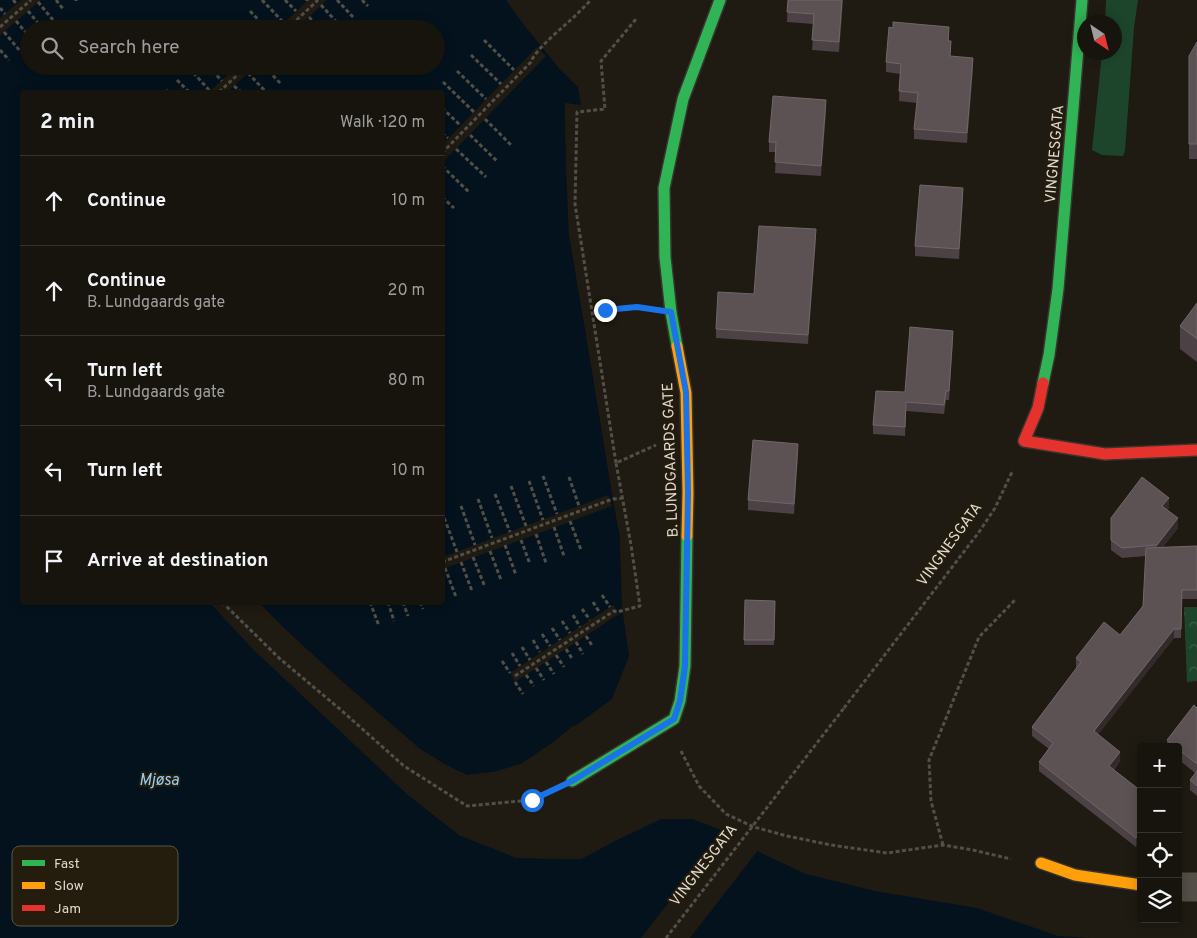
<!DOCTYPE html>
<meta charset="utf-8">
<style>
:root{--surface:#17140e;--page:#24211c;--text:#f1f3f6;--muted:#9e9e9e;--line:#36332e}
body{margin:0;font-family:Overpass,sans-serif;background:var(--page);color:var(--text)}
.controls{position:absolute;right:15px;bottom:15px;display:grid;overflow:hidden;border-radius:5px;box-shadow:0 2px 12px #0003}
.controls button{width:45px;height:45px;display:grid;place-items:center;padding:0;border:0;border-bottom:1px solid var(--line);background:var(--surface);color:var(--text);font:25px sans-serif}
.compass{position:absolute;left:1077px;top:15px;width:45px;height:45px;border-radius:50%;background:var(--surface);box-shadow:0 2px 12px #0003;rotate:145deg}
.stop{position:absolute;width:15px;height:15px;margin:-11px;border:4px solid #1a73e8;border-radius:50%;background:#fff}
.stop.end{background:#1a73e8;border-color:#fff;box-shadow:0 1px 5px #0008}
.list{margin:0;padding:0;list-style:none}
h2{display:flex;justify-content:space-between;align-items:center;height:65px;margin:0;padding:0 20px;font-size:21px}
h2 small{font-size:16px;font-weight:400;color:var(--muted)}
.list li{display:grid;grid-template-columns:32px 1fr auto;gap:15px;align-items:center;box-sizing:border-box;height:90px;padding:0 20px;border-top:1px solid var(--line)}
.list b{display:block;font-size:19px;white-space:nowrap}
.list p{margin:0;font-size:16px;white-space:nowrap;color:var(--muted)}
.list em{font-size:16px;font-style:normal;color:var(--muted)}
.icon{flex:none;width:28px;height:28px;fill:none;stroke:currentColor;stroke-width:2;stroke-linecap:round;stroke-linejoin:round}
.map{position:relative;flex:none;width:1197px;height:938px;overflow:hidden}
.search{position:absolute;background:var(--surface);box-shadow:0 2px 12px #0003;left:20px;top:20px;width:425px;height:55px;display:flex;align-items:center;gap:12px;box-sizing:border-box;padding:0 18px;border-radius:28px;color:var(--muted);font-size:19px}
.panel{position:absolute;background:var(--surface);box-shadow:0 2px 12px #0003;left:20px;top:90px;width:425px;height:515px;border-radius:5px}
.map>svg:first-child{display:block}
.grass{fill:#1d452c}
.park{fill:url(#park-crowns)}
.water{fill:#03121d;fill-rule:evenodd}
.pier{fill:#1f1b12}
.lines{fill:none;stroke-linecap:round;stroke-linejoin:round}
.street-casing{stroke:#38342e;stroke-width:30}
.fast-casing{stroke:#38342e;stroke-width:14}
.slow-casing{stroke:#38342e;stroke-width:14}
.jam-casing{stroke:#38342e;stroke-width:14}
.path{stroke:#524f48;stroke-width:3;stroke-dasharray:4 2.5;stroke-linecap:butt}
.street{stroke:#534e47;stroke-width:28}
.fast{stroke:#30b455;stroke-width:11}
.slow{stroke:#ff9f0a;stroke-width:11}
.jam{stroke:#e5322d;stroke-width:11}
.path-bridge{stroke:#524f48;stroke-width:3;stroke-dasharray:4 2.5;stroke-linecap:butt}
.wall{fill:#4c4145}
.shaded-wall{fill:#332b2b}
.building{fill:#5c5254;stroke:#706768}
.route{stroke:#1a73e8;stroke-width:6}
.labels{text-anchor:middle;stroke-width:4;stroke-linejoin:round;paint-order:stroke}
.street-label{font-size:15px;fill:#dfdad0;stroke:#241c0d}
.water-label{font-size:16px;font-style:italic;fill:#96cef4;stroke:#241c0d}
.key{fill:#241c0d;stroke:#5c5548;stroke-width:1}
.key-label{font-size:14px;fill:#dfdad0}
</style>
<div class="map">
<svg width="1197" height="938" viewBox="0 0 1197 938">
<defs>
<pattern id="park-crowns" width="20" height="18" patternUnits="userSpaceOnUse" patternTransform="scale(1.25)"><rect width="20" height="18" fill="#1d452c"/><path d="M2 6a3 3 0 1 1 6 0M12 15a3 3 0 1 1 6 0" fill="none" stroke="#3d5f4a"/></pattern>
</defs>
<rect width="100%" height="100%" fill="#1f1b12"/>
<path class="grass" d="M 1106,0 L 1138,0 L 1134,27 L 1125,151 L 1123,156 L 1102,155 L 1092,150 L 1102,53 L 1114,52 L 1114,22 L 1105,22 Z"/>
<path class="park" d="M 1184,607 L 1197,607 L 1197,681 L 1187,682 Z"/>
<path class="water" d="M 0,0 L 506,0 L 524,25 L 558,67 L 578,87 L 581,105 L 565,103 L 566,163 L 569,234 L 590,358 L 613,499 L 620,537 L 622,607 L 629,656 L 612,699 L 552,743 L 521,764 L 494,772 L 467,775 L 446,765 L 420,749 L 337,677 L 286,630 L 259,603 L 442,602 L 442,92 L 22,92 L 22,602 L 210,603 L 254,650 L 407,794 L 459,835 L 517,858 L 581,859 L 615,841 L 661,819 L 692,819 L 719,829 L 765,855 L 806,874 L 875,891 L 977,908 L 1058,936 L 1090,938 L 0,938 ZM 29,29 L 436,29 L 436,66 L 29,66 Z"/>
<path class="pier" d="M 21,0 L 41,0 L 0,35 L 0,18 Z
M 308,0 L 327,0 L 296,29 L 278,29 Z
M 537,47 L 546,56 L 443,162 L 443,144 Z
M 237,66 L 256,66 L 227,92 L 209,92 Z
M 565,103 L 584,106 L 581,108 L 567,106 L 568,163 L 572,234 L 593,357 L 615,499 L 623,537 L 625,606 L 622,607 L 620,537 L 613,499 L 590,358 L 569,234 L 566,163 Z
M 608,495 L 612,506 L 443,569 L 443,557 Z
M 213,602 L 255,648 L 408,792 L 461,833 L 517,856 L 580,857 L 617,837 L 615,841 L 581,859 L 517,858 L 459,835 L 407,794 L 254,650 L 210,603 Z
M 257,602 L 259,603 L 286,630 L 337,677 L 420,749 L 446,765 L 467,775 L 494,772 L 521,764 L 552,743 L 574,725 L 576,728 L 522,766 L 495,774 L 467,778 L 445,767 L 419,751 L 335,679 L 284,632 Z
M 613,605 L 619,614 L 515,682 L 510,673 Z
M 725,830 L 759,849 L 690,938 L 641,938 Z"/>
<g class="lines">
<defs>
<path id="street" d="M 1178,887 L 1197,887"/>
<path id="fast" d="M 677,346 L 671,312 L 665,257 L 664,188 L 683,99 L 720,0
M 1043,383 L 1049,355 L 1058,289 L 1082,0
M 572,781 L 674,719 L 680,701 L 685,666 L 687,536"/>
<path id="slow" d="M 677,346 L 686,393 L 688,493 L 687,536
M 1041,863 L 1075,875 L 1141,885"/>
<path id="jam" d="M 1043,383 L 1038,408 L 1024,441 L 1105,454 L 1197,450"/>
</defs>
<use href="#street" class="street-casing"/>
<use href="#fast" class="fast-casing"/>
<use href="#slow" class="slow-casing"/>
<use href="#jam" class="jam-casing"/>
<path class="path" d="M 13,0 L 17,4
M 56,0 L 64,10
M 76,0 L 76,1
M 262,0 L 284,23
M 285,0 L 296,11
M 307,0 L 307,1
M 337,0 L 354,18
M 362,0 L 368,6
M 38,2 L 53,20
M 321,5 L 342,28
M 0,8 L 5,14
M 28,11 L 43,29
M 250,11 L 267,29
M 309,17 L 320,29
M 16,21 L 29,36
M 236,23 L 241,29
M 0,27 L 31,0
M 297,28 L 298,29
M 287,29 L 318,0
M 4,32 L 21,52
M 484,40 L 514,70
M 0,50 L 9,60
M 471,55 L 501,84
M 208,66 L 222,81
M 232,66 L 235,69
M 264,66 L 281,84
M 286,66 L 291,72
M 189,68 L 210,91
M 457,71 L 486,99
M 248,73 L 266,92
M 177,80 L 189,92
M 443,82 L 474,112
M 234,86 L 241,92
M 166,90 L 168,92
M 219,92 L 247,66
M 442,108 L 460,125
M 485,119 L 512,146
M 442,133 L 448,138
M 470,135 L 498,162
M 456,149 L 486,177
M 442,153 L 531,62 C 535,49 566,25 576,15 C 581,10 586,5 591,0
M 442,166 L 470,193
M 442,197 L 454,208
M 593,311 L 638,307
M 616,463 L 575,204 L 577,112 L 605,109 L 601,61 L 636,19
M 543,476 L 557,514
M 569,477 L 579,506
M 529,481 L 543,520
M 511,486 L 526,526
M 495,494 L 510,532
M 478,499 L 492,538
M 461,506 L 475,545
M 442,512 L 457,552
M 570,521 L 581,550
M 554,527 L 564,556
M 536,534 L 546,563
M 521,540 L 530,564
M 505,545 L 516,575
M 490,551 L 501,580
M 473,557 L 485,587
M 442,562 L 588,508 L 613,499 L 624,498
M 461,562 L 472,591
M 445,568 L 456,597
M 602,595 L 610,607
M 222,602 L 279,658 L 341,710 L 404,766 L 467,806 L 531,800 L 543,795
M 370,602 L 379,626
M 388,602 L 394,621
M 403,602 L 408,616
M 420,602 L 423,609
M 438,602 L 438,603
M 593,602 L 600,613
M 582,609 L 590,620
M 573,615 L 580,627
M 562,621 L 570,633
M 552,628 L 560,640
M 542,634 L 550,646
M 586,636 L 593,647
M 533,640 L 540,652
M 576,642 L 583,654
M 522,647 L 530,660
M 566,649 L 573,660
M 512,653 L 520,666
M 556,655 L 564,667
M 502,661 L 510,673
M 546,662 L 554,674
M 536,668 L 544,680
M 526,675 L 534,686
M 515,676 L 614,611 L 617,612 L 640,606 L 631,545 L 616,463 L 656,445
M 515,682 L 523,694
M 844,708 L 979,532 L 995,508 L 1013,470
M 681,751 L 699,786 L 726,814 L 754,827 L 787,836 L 831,845 L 887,853 L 943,845 L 973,850 L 1011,859
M 943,845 L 931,801 L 929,760 L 979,637 L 1015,600"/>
<use href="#street" class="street"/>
<use href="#fast" class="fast"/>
<use href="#slow" class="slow"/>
<use href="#jam" class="jam"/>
<path class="path-bridge" d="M 666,938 L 844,708"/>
</g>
<path class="wall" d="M 788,0 L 843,0 L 839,52 L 812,50 L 814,24 L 787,22 Z
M 949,37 L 949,41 L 951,51 L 950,56 L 973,68 L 967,143 L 914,139 L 914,129 L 917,103 L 899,101 L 900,74 L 886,72 L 886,62 Z
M 1197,42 L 1197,159 L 1189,159 L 1189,144 Z
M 826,111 L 821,176 L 775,173 L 776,152 L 769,152 L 769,142 Z
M 963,198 L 959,259 L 915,256 L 915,246 Z
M 816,238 L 808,344 L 716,338 L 716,329 Z
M 1197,303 L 1197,362 L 1180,349 L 1180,326 Z
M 953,340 L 949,400 L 946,400 L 944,414 L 906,411 L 905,436 L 873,434 L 873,425 Z
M 798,454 L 794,514 L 748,510 L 748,500 Z
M 1169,508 L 1167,510 L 1178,528 L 1163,547 L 1197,546 L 1197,599 L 1182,599 L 1181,638 L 1174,638 L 1098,734 L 1120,761 L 1114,770 L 1141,791 L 1136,847 L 1039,771 L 1039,762 L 1049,749 L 1032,736 L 1032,727 L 1077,668 L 1076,668 L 1076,658 L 1120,635 L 1143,606 L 1146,556 L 1122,558 L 1111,550 L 1111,518 Z
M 745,600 L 775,601 L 774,645 L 744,645 Z
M 1197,708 L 1197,796 L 1190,790 L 1190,780 L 1195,773 L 1178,759 L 1178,747 L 1167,747 L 1167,740 Z"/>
<path class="shaded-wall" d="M 842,0 L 843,0 L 839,52 L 839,42 Z
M 973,58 L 973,68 L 967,143 L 967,133 Z
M 826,100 L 826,111 L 821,176 L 821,166 Z
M 963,188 L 963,198 L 959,259 L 959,249 Z
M 816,229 L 816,238 L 808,344 L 808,335 Z
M 953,331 L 953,340 L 949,400 L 949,391 Z
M 798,444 L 798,454 L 794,514 L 794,504 Z
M 1169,498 L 1169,508 L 1162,516 L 1162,506 Z
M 1178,518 L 1178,528 L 1157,555 L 1157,545 Z
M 1174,629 L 1174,638 L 1094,740 L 1094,731 Z
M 1120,752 L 1120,761 L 1109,775 L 1109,766 Z
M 1141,832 L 1141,841 L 1136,847 L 1136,838 Z"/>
<path class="building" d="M 788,0 L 842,0 L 839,42 L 812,40 L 814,14 L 787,12 Z
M 893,22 L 949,27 L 948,41 L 951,41 L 950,56 L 973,58 L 967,133 L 914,129 L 918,93 L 899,91 L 901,64 L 886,62 L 889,27 L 893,28 Z
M 1197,42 L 1197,144 L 1189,144 L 1189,56 Z
M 773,96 L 826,100 L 821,166 L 775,162 L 776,142 L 769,142 Z
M 920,185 L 963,188 L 959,249 L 915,246 Z
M 759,226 L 816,229 L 808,335 L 716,329 L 718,292 L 754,294 Z
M 1197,303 L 1197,339 L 1180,326 Z
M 910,327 L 953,331 L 949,391 L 946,391 L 944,405 L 906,402 L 905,427 L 873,425 L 876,391 L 905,392 Z
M 753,440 L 798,444 L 794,504 L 748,500 Z
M 1142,477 L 1169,498 L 1162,506 L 1178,518 L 1157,545 L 1122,548 L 1111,540 L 1111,518 Z
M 1197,546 L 1197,590 L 1182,590 L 1181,629 L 1174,629 L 1094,731 L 1120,752 L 1109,766 L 1141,791 L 1141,832 L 1136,838 L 1039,762 L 1053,743 L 1032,727 L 1081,662 L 1076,658 L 1104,622 L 1120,635 L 1143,606 L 1146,548 Z
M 745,600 L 775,601 L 774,640 L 744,640 Z
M 1194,705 L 1197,708 L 1197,764 L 1178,749 L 1178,747 L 1175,747 L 1167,740 Z
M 1197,771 L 1197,786 L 1190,780 Z"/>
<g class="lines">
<path class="route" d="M 532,800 L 572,781 L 674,719 L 680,701 L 685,666 L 688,493 L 686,392 L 671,312 L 637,307 L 605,310"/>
</g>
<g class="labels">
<g class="street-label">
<text transform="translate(1054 154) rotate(-85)" y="5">VINGNESGATA</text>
<text transform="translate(670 460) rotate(-92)" y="5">B. LUNDGAARDS GATE</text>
<text transform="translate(949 544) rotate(-54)" y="5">VINGNESGATA</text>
<text transform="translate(703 865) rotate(-52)" y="5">VINGNESGATA</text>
</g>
<g class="water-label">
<text x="159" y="785">Mjøsa</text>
</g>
</g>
<rect x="12" y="846" width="166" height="80" rx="8" class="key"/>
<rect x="22" y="860" width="23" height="6" fill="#30b455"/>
<rect x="22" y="882" width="23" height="7" fill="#ff9f0a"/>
<rect x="22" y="905" width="23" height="6" fill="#e5322d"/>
<g class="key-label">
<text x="54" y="868">Fast</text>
<text x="54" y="890">Slow</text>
<text x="54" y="913">Jam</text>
</g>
</svg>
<div class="controls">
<button>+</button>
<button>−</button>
<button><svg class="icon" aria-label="locate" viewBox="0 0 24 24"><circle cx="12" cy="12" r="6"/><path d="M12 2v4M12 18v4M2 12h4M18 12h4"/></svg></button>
<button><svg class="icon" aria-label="layers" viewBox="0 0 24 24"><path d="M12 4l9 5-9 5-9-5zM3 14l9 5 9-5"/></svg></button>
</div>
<svg class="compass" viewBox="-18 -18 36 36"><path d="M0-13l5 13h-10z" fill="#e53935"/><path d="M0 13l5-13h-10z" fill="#9e9e9e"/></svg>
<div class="stop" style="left:532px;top:800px"></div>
<div class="stop end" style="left:605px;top:310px"></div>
<div class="search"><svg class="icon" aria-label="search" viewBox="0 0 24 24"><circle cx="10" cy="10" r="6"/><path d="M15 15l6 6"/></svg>Search here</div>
<section class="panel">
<h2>2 min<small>Walk · 120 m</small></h2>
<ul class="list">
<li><svg class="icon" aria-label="ahead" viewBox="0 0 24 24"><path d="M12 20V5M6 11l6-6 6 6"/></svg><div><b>Continue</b></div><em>10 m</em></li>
<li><svg class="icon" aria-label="ahead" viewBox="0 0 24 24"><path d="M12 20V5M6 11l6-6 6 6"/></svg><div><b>Continue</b><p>B. Lundgaards gate</p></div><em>20 m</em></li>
<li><svg class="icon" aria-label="left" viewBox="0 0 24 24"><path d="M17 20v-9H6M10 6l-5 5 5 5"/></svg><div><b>Turn left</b><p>B. Lundgaards gate</p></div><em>80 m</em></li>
<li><svg class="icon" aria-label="left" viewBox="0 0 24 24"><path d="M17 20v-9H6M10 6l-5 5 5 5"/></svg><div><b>Turn left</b></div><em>10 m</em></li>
<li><svg class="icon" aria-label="arrive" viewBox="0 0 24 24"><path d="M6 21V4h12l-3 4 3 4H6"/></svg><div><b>Arrive at destination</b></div></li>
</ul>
</section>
</div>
